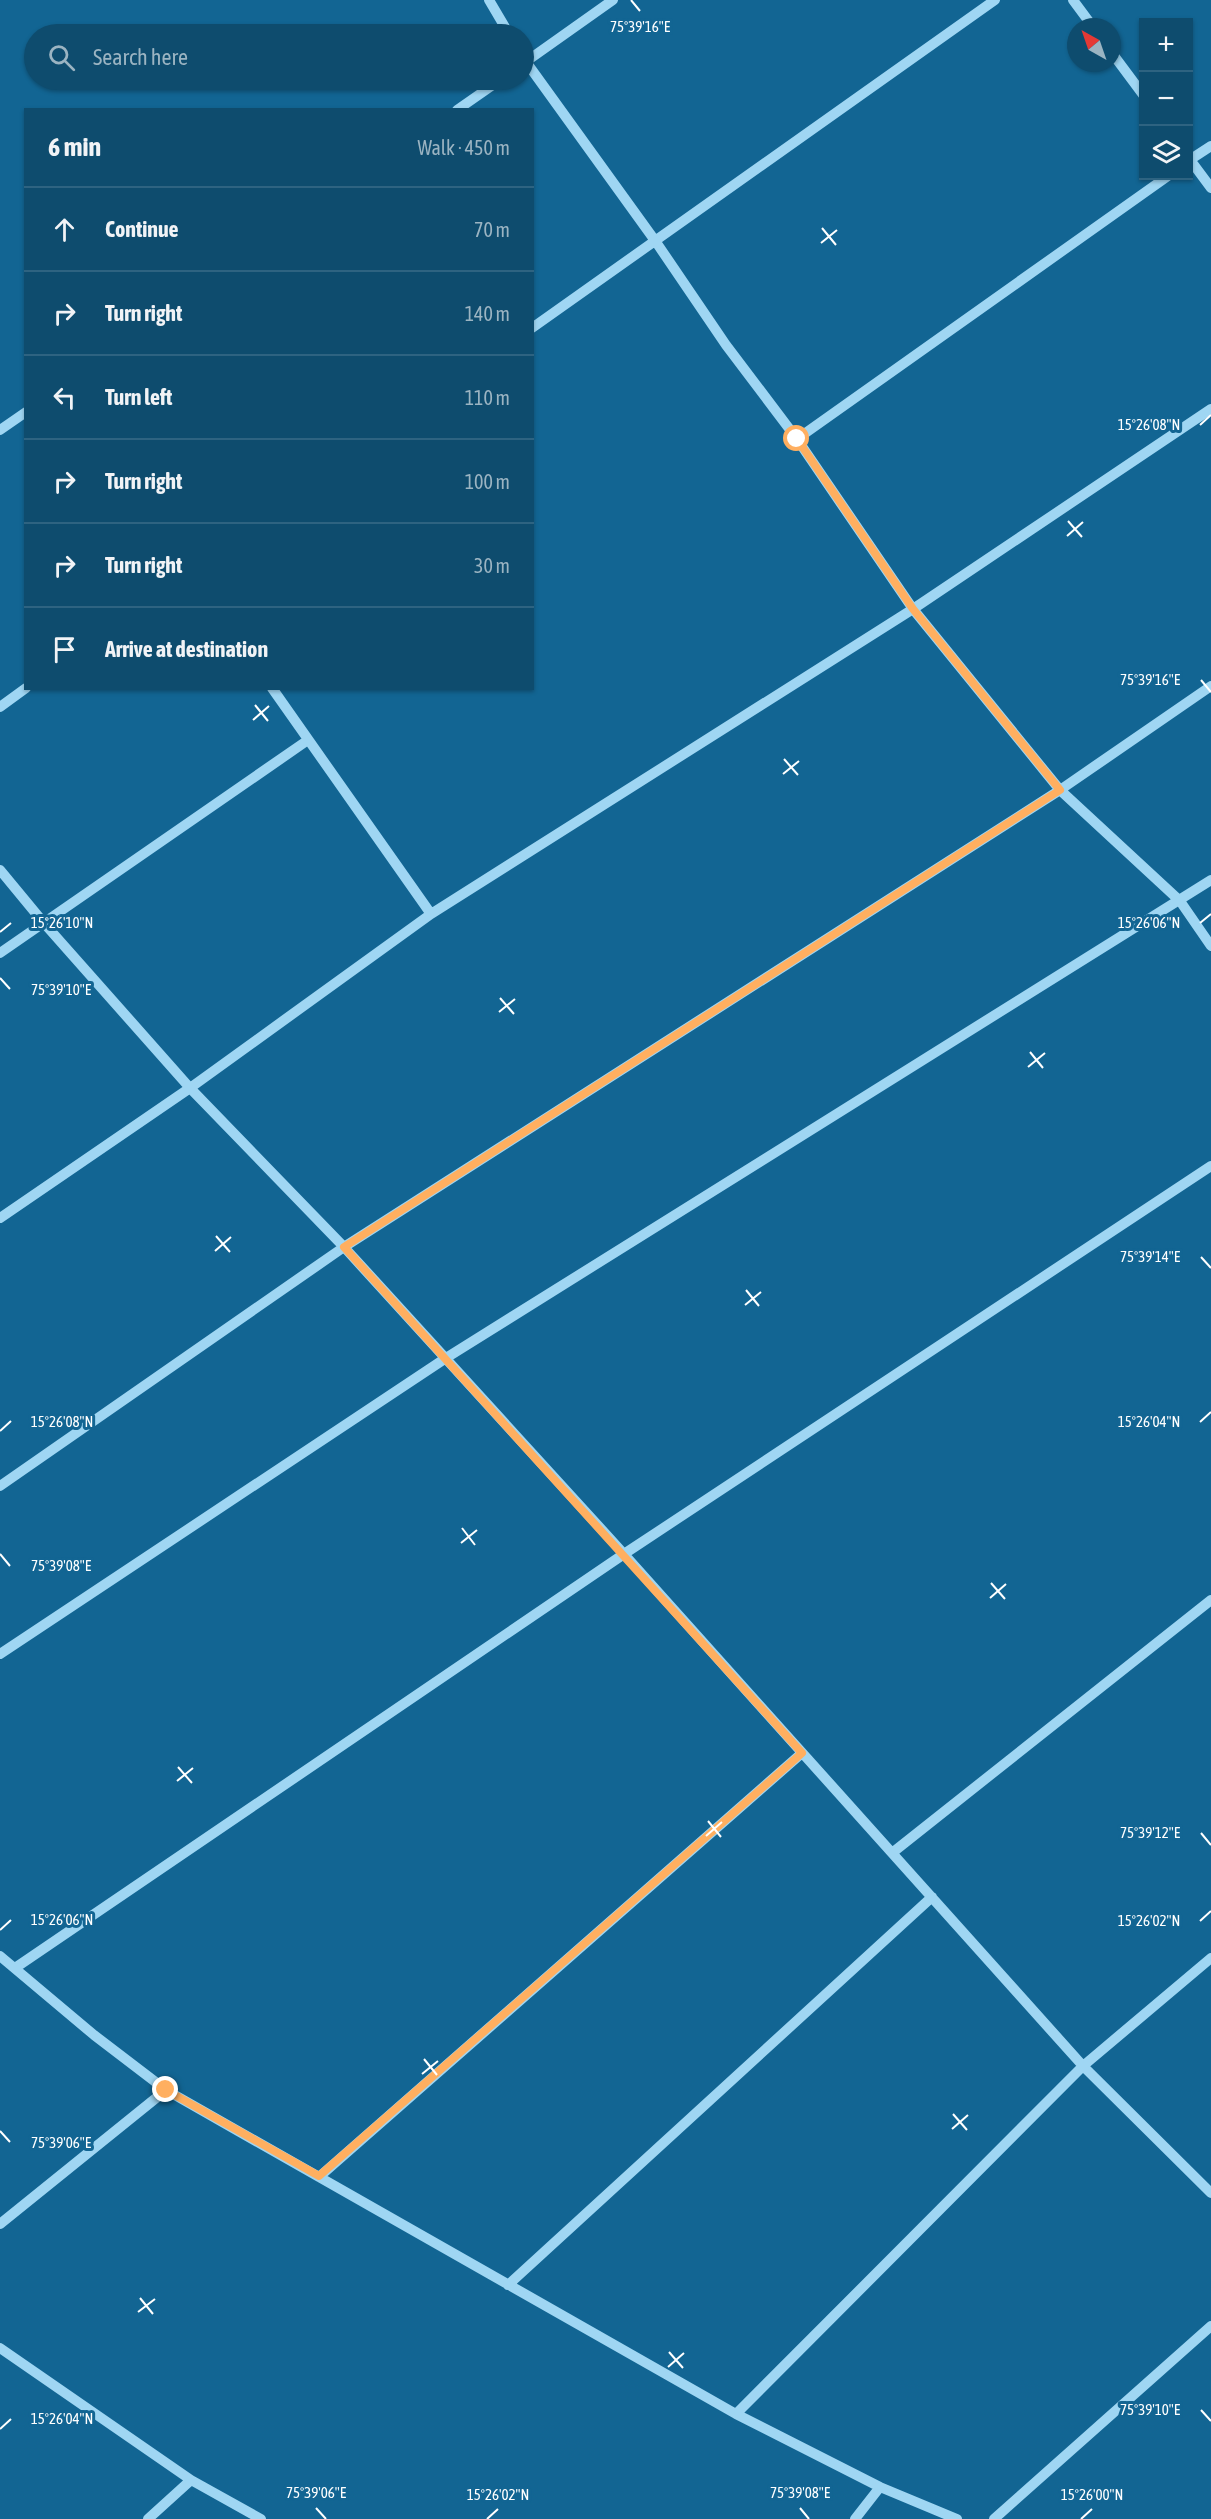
<!DOCTYPE html>
<meta charset="utf-8">
<style>
:root{--surface:#0e4c6e;--page:#175373;--text:#f1f3f6;--muted:#9bb4c2;--line:#2e6381}
body{margin:0;font-family:"Asap Condensed",sans-serif;background:var(--page);color:var(--text)}
.controls{position:absolute;right:18px;top:18px;display:grid;overflow:hidden;border-radius:0px;box-shadow:0 2px 4px #0004}
.controls button{width:54px;height:54px;display:grid;place-items:center;padding:0;border:0;border-bottom:2px solid var(--line);background:var(--surface);color:var(--text);font:30px sans-serif}
.compass{position:absolute;left:1067px;top:18px;width:54px;height:54px;border-radius:50%;background:var(--surface);box-shadow:0 2px 4px #0004;rotate:320deg}
.stop{position:absolute;width:18px;height:18px;margin:-14px;border:4px solid #ffaf60;border-radius:50%;background:#fff}
.stop.end{background:#ffaf60;border-color:#fff;box-shadow:0 2px 6px #0008}
.list{margin:0;padding:0;list-style:none}
h2{display:flex;justify-content:space-between;align-items:center;height:78px;margin:0;padding:0 24px;font-size:26px}
h2 small{font-size:20px;font-weight:400;color:var(--muted)}
.list li{display:grid;grid-template-columns:39px 1fr auto;gap:18px;align-items:center;box-sizing:border-box;height:84px;padding:0 24px;border-top:2px solid var(--line)}
.list b{display:block;font-size:22px;white-space:nowrap}
.list em{font-size:20px;font-style:normal;color:var(--muted)}
.icon{flex:none;width:33px;height:33px;fill:none;stroke:currentColor;stroke-width:2;stroke-linecap:round;stroke-linejoin:round}
.map{position:relative;flex:none;width:1211px;height:2519px;overflow:hidden}
.search{position:absolute;background:var(--surface);box-shadow:0 2px 4px #0004;left:24px;top:24px;width:510px;height:66px;display:flex;align-items:center;gap:15px;box-sizing:border-box;padding:0 21px;border-radius:33px;color:var(--muted);font-size:22px}
.panel{position:absolute;background:var(--surface);box-shadow:0 2px 4px #0004;left:24px;top:108px;width:510px;height:582px;border-radius:0px}
.map>svg:first-child{display:block}
.lines{fill:none;stroke-linecap:round;stroke-linejoin:round}
.minor{stroke:#9fd6f3;stroke-width:10}
.route{stroke:#ffaf60;stroke-width:8}
.ticks{fill:none;stroke:#fff;stroke-width:2}
.ticks-label{font-size:15px;text-anchor:middle;fill:#fff;stroke:#126593;stroke-width:6;stroke-linejoin:round;paint-order:stroke}
</style>
<div class="map">
<svg width="1211" height="2519" viewBox="0 0 1211 2519">
<rect width="100%" height="100%" fill="#126593"/>
<g class="lines">
<path class="minor" d="M 489,0 L 509,34
M 1073,0 L 1093,27
M 1112,53 L 1144,96
M 524,59 L 656,242 L 726,345 L 797,439 L 913,609 L 1060,790 L 1180,901 L 1211,946
M 524,63 L 613,0
M 457,110 L 500,80
M 1188,157 L 1211,188
M 1188,161 L 1211,146
M 532,328 L 995,0
M 0,430 L 26,412
M 797,439 L 1168,176
M 272,688 L 431,914
M 0,707 L 26,688
M 0,870 L 43,922 L 190,1088 L 344,1247 L 624,1554 L 1083,2066 L 1211,2193
M 0,953 L 308,740
M 0,1218 L 190,1088 L 431,914 L 913,609 L 1211,409
M 0,1486 L 344,1247 L 1060,790 L 1211,686
M 0,1654 L 446,1358 L 1211,880
M 892,1853 L 1211,1600
M 0,1956 L 94,2035 L 166,2090 L 736,2414 L 880,2487 L 957,2519
M 15,1968 L 624,1554 L 1211,1166
M 319,2177 L 802,1753
M 0,2224 L 166,2090
M 508,2285 L 932,1897
M 0,2348 L 191,2480
M 736,2414 L 1083,2066 L 1211,1958
M 148,2519 L 191,2480 L 261,2519
M 855,2519 L 880,2487
M 994,2519 L 1211,2326"/>
</g>
<g class="lines">
<path class="route" d="M 166,2090 L 319,2176 L 802,1753 L 344,1247 L 1060,790 L 913,609 L 797,439"/>
</g>
<path class="ticks" d="M 631,0 L 640,11M 822,228 L 836,245M 821,243 L 837,230M 1200,425 L 1211,415M 1068,521 L 1082,537M 1067,536 L 1083,522M 1201,680 L 1211,692M 255,705 L 268,721M 253,720 L 269,706M 784,759 L 798,775M 783,774 L 799,761M 1200,923 L 1211,914M 0,932 L 11,923M 0,978 L 10,989M 500,998 L 514,1014M 499,1012 L 515,999M 1030,1052 L 1043,1068M 1028,1067 L 1045,1053M 216,1236 L 230,1252M 215,1251 L 231,1237M 1201,1257 L 1211,1268M 746,1290 L 759,1306M 745,1305 L 761,1292M 1200,1422 L 1211,1412M 0,1431 L 11,1421M 462,1528 L 475,1545M 461,1543 L 477,1530M 0,1554 L 10,1566M 991,1583 L 1005,1599M 990,1598 L 1006,1584M 178,1767 L 192,1783M 177,1781 L 193,1768M 708,1821 L 721,1837M 1201,1833 L 1211,1845M 706,1836 L 722,1822M 1200,1921 L 1211,1911M 0,1930 L 11,1920M 424,2059 L 437,2075M 422,2074 L 438,2061M 953,2114 L 967,2130M 952,2129 L 968,2115M 0,2131 L 10,2142M 140,2298 L 153,2314M 138,2312 L 155,2299M 669,2352 L 683,2368M 668,2367 L 684,2353M 1201,2410 L 1211,2421M 0,2429 L 11,2419M 316,2508 L 326,2519M 800,2508 L 809,2519M 487,2519 L 498,2509M 1081,2519 L 1092,2509"/>
<g class="ticks-label">
<text x="640" y="32">75°39'16"E</text>
<text x="1149" y="430">15°26'08"N</text>
<text x="1150" y="685">75°39'16"E</text>
<text x="62" y="928">15°26'10"N</text>
<text x="1149" y="928">15°26'06"N</text>
<text x="61" y="995">75°39'10"E</text>
<text x="1150" y="1262">75°39'14"E</text>
<text x="62" y="1427">15°26'08"N</text>
<text x="1149" y="1427">15°26'04"N</text>
<text x="61" y="1571">75°39'08"E</text>
<text x="1150" y="1838">75°39'12"E</text>
<text x="62" y="1925">15°26'06"N</text>
<text x="1149" y="1926">15°26'02"N</text>
<text x="61" y="2148">75°39'06"E</text>
<text x="1150" y="2415">75°39'10"E</text>
<text x="62" y="2424">15°26'04"N</text>
<text x="316" y="2498">75°39'06"E</text>
<text x="800" y="2498">75°39'08"E</text>
<text x="498" y="2500">15°26'02"N</text>
<text x="1092" y="2500">15°26'00"N</text>
</g>
</svg>
<div class="controls">
<button>+</button>
<button>−</button>
<button><svg class="icon" aria-label="layers" viewBox="0 0 24 24"><path d="M12 4l9 5-9 5-9-5zM3 14l9 5 9-5"/></svg></button>
</div>
<svg class="compass" viewBox="-18 -18 36 36"><path d="M0-13l5 13h-10z" fill="#e53935"/><path d="M0 13l5-13h-10z" fill="#9bb4c2"/></svg>
<div class="stop" style="left:797px;top:439px"></div>
<div class="stop end" style="left:166px;top:2090px"></div>
<div class="search"><svg class="icon" aria-label="search" viewBox="0 0 24 24"><circle cx="10" cy="10" r="6"/><path d="M15 15l6 6"/></svg>Search here</div>
<section class="panel">
<h2>6 min<small>Walk · 450 m</small></h2>
<ul class="list">
<li><svg class="icon" aria-label="ahead" viewBox="0 0 24 24"><path d="M12 20V5M6 11l6-6 6 6"/></svg><div><b>Continue</b></div><em>70 m</em></li>
<li><svg class="icon" aria-label="right" viewBox="0 0 24 24"><path d="M7 20v-9h11M14 6l5 5-5 5"/></svg><div><b>Turn right</b></div><em>140 m</em></li>
<li><svg class="icon" aria-label="left" viewBox="0 0 24 24"><path d="M17 20v-9H6M10 6l-5 5 5 5"/></svg><div><b>Turn left</b></div><em>110 m</em></li>
<li><svg class="icon" aria-label="right" viewBox="0 0 24 24"><path d="M7 20v-9h11M14 6l5 5-5 5"/></svg><div><b>Turn right</b></div><em>100 m</em></li>
<li><svg class="icon" aria-label="right" viewBox="0 0 24 24"><path d="M7 20v-9h11M14 6l5 5-5 5"/></svg><div><b>Turn right</b></div><em>30 m</em></li>
<li><svg class="icon" aria-label="arrive" viewBox="0 0 24 24"><path d="M6 21V4h12l-3 4 3 4H6"/></svg><div><b>Arrive at destination</b></div></li>
</ul>
</section>
</div>
